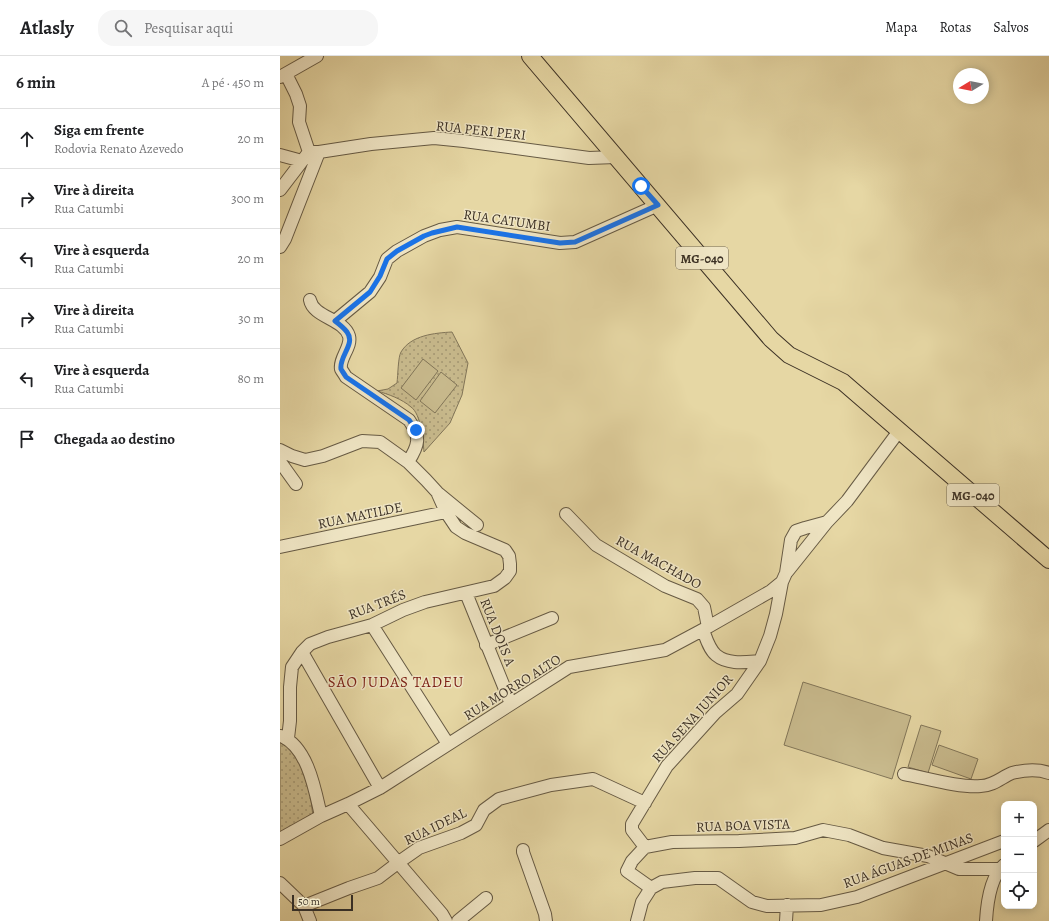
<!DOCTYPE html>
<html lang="pt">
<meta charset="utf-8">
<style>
:root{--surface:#fff;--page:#f6f6f6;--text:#202124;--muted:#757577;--line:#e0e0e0}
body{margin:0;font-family:Alegreya,serif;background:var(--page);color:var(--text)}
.controls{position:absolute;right:12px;bottom:12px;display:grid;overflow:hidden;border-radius:8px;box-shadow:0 2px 10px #0003}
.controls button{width:36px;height:36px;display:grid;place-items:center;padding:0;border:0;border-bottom:1px solid var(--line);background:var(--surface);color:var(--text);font:20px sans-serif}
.compass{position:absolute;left:673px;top:12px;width:36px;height:36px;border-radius:50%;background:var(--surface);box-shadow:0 2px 10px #0003;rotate:260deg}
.scale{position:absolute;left:12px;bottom:10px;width:61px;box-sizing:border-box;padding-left:4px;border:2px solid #3b3024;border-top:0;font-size:11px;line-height:14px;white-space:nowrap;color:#3b3024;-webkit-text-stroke:3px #efe5c4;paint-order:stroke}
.stop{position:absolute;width:12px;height:12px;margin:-9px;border:3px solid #1a73e8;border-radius:50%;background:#fff}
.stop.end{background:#1a73e8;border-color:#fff;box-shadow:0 1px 4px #0008}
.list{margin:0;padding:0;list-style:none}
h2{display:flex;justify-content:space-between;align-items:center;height:52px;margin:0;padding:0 16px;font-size:17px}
h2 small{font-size:13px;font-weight:400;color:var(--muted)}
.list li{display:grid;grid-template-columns:26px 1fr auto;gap:12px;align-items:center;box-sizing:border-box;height:60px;padding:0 16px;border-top:1px solid var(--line)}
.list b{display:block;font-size:15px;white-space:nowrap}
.list p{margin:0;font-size:13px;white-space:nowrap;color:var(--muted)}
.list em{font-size:13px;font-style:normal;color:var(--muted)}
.icon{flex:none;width:22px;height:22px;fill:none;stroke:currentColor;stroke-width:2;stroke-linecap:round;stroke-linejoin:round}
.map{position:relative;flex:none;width:769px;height:865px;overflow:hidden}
header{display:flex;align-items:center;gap:24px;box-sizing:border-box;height:56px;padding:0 20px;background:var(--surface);border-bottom:1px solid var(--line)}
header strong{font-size:19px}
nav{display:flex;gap:22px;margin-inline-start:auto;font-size:14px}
.search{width:280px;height:36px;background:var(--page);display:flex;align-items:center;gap:10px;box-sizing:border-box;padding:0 14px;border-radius:16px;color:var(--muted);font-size:15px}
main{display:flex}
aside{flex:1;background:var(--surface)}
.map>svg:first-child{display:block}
.park{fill:url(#park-dots);stroke:#827659}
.pitch{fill:#c9bb8e;stroke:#827659}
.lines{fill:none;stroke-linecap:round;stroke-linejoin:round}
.minor-casing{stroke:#665a44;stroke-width:14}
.major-casing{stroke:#3b3024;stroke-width:18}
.minor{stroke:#efe5c4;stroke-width:12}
.major{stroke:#e6d7a4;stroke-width:16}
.route{stroke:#1a73e8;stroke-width:5}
.labels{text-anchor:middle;stroke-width:3;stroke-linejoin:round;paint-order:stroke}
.shield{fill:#efe5c4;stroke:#716654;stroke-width:1}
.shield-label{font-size:13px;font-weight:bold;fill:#3b3024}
.street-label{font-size:14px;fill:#3b3024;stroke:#efe5c4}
.neighbourhood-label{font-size:15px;letter-spacing:1px;fill:#7a1f14;stroke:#efe5c4}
</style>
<header>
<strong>Atlasly</strong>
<div class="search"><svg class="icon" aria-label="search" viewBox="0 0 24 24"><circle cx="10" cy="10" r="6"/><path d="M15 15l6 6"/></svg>Pesquisar aqui</div>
<nav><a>Mapa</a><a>Rotas</a><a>Salvos</a></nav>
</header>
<main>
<aside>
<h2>6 min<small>A pé · 450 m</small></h2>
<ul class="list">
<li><svg class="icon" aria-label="ahead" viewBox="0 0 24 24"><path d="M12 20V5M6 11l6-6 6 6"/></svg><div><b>Siga em frente</b><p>Rodovia Renato Azevedo</p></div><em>20 m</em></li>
<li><svg class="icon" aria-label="right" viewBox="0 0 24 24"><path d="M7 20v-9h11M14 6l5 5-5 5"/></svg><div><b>Vire à direita</b><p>Rua Catumbi</p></div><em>300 m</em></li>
<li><svg class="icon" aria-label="left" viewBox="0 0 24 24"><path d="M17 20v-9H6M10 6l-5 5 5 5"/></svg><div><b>Vire à esquerda</b><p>Rua Catumbi</p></div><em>20 m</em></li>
<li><svg class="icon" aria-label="right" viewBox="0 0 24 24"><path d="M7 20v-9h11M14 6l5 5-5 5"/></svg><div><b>Vire à direita</b><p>Rua Catumbi</p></div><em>30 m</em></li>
<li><svg class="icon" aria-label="left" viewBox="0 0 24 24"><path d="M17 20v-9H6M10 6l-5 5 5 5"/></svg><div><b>Vire à esquerda</b><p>Rua Catumbi</p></div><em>80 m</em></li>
<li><svg class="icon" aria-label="arrive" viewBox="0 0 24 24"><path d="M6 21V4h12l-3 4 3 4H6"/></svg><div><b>Chegada ao destino</b></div></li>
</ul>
</aside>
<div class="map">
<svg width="769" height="865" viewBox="0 0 769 865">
<defs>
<pattern id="park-dots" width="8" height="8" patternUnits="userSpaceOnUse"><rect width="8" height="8" fill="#c9bb8e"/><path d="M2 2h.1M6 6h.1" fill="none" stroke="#a49874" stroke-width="1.8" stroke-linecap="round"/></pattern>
</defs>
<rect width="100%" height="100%" fill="#e6d7a4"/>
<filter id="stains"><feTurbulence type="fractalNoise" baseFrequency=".005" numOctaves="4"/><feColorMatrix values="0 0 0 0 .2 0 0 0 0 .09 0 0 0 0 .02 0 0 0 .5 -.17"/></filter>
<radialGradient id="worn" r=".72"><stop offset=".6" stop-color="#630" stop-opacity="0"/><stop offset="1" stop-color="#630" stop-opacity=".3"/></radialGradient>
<path class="park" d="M 172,276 L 188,307 L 182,339 L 170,367 L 144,396 C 143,384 141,358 131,351 C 122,343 108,338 97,335 L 108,333 L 117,327 C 118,319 118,301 121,296 C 131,279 155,277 172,276 Z
M 0,684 L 17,697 L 28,717 L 33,761 L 0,778 Z"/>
<path class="pitch" d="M 143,303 L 158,315 L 136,344 L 121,332 Z
M 161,316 L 177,329 L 155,357 L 140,345 Z
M 523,626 L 631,660 L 612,723 L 504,689 Z
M 641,669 L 661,675 L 648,717 L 628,711 Z
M 659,689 L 698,703 L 691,723 L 652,709 Z"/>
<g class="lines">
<defs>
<path id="minor" d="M 6,18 L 16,38 L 20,50 L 19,66 L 29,96
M 0,21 L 37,0
M 29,96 L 39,96 L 91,88 L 154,82 L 184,85 L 309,102 L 336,101
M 0,99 L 22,105
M 0,134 L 29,96
M 0,191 L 5,183 L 39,96
M 30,244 C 33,261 64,263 69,280 C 72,291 59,302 61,313 C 62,315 65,319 66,321 L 129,364 C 141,381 139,389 128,406
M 55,265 L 90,236 L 100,221 L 107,203 L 117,195 L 144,180 L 160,174 L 177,171 L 280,187 L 295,186 L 378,149
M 0,394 L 12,400 L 25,404 L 43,400 L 82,385 L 100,386 L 128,406 L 146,424 L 157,436 L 166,456 L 176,471 L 185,477 L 225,494 L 229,500 L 230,508 L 230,515 L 225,522 L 214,530 L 145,546 L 123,554 L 92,569 L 48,581 L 30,588 L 22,596 L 12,611 L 10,631 L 10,665 L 8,682
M 0,400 L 1,407 L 16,428
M 159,438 L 197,469
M 286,458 L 316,489 L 385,530 L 417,543 L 424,551 L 428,571
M 0,491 L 166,456
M 507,516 L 547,466
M 186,537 L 231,648
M 92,569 L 168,688
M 423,574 C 426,582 429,593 436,599 C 448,609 466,606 480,605
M 206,589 L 272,562
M 22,596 L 100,732
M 1,680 C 28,691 35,734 41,760
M 624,718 C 646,722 679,732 701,730 C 713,730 722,721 732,717 C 744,714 758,713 769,717
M 68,748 L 162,858 L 166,865
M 0,783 L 41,760 L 68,748 L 100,732 L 289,611 L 385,594 L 428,571 L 491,535 L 502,526 L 506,517 L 511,484 L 516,475 L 525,472 L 547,466 L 567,445 L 619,375
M 754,785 L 769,774
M 365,791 L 352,774 L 352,768 L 387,710 L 435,657 L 457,638 L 480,605 L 490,580 L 496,558 L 502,526
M 243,794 L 243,796 L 265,858 L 266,865
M 0,827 L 24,850 L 30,865
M 371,832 L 347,815 L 352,805 L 365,791 L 392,786 L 459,785 L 515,782 L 543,774 L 569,779 L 603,792 L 648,800 L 679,813 L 719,813
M 24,850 L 69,832 L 98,822 L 119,806 L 139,792 L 181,777 L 196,769 L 204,754 L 219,743 L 271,729 L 313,723 L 365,747
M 178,865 L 206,842
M 357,865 L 362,846 L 371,832 L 382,826 L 415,822 L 438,822 L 472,846 L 487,850 L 541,849 L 577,841 L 724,785
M 506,865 L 507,849
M 706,865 C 707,848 710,821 724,809"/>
<path id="major" d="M 250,0 L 491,283 L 509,299 L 563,326 L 769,504"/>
</defs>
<use href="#minor" class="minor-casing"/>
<use href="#major" class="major-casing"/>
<use href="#minor" class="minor"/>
<use href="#major" class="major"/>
</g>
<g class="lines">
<path class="route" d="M 136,374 L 129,364 L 66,321 C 65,319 62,315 61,313 C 59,300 76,288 67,276 C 64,272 59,268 55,265 L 90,236 L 100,220 L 107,203 L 117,195 L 144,180 L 152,177 L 177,171 L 280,187 L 295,186 L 378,149 L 361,130"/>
</g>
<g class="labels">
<g class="shield">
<rect x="396" y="191" width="52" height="22" rx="3"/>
<rect x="667" y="428" width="52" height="22" rx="3"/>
</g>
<g class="shield-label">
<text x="422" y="207">MG-040</text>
<text x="693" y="444">MG-040</text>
</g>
<g class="street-label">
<text transform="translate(201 74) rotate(6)" y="5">RUA PERI PERI</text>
<text transform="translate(227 164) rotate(8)" y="5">RUA CATUMBI</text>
<text transform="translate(80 459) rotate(-12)" y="5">RUA MATILDE</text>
<text transform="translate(379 506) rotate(29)" y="5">RUA MACHADO</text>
<text transform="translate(97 548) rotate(-21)" y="5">RUA TRÉS</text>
<text transform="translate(218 576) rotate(68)" y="5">RUA DOIS A</text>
<text transform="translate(232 631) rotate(-32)" y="5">RUA MORRO ALTO</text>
<text transform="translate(412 662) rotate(-48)" y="5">RUA SENA JUNIOR</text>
<text transform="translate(463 769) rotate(-2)" y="5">RUA BOA VISTA</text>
<text transform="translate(155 770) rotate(-26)" y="5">RUA IDEAL</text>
<text transform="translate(628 804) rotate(-20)" y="5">RUA ÁGUAS DE MINAS</text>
</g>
<g class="neighbourhood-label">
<text x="116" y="631">SÃO JUDAS TADEU</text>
</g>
</g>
<rect width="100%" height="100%" filter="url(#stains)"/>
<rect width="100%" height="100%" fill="url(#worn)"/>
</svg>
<div class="controls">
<button>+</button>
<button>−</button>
<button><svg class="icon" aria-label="locate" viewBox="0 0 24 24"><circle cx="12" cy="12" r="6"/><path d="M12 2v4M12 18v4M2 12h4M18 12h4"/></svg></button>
</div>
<svg class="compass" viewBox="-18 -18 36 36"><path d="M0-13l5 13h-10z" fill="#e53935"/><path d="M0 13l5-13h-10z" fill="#757577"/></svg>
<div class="scale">50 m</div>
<div class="stop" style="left:361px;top:130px"></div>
<div class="stop end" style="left:136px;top:374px"></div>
</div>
</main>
